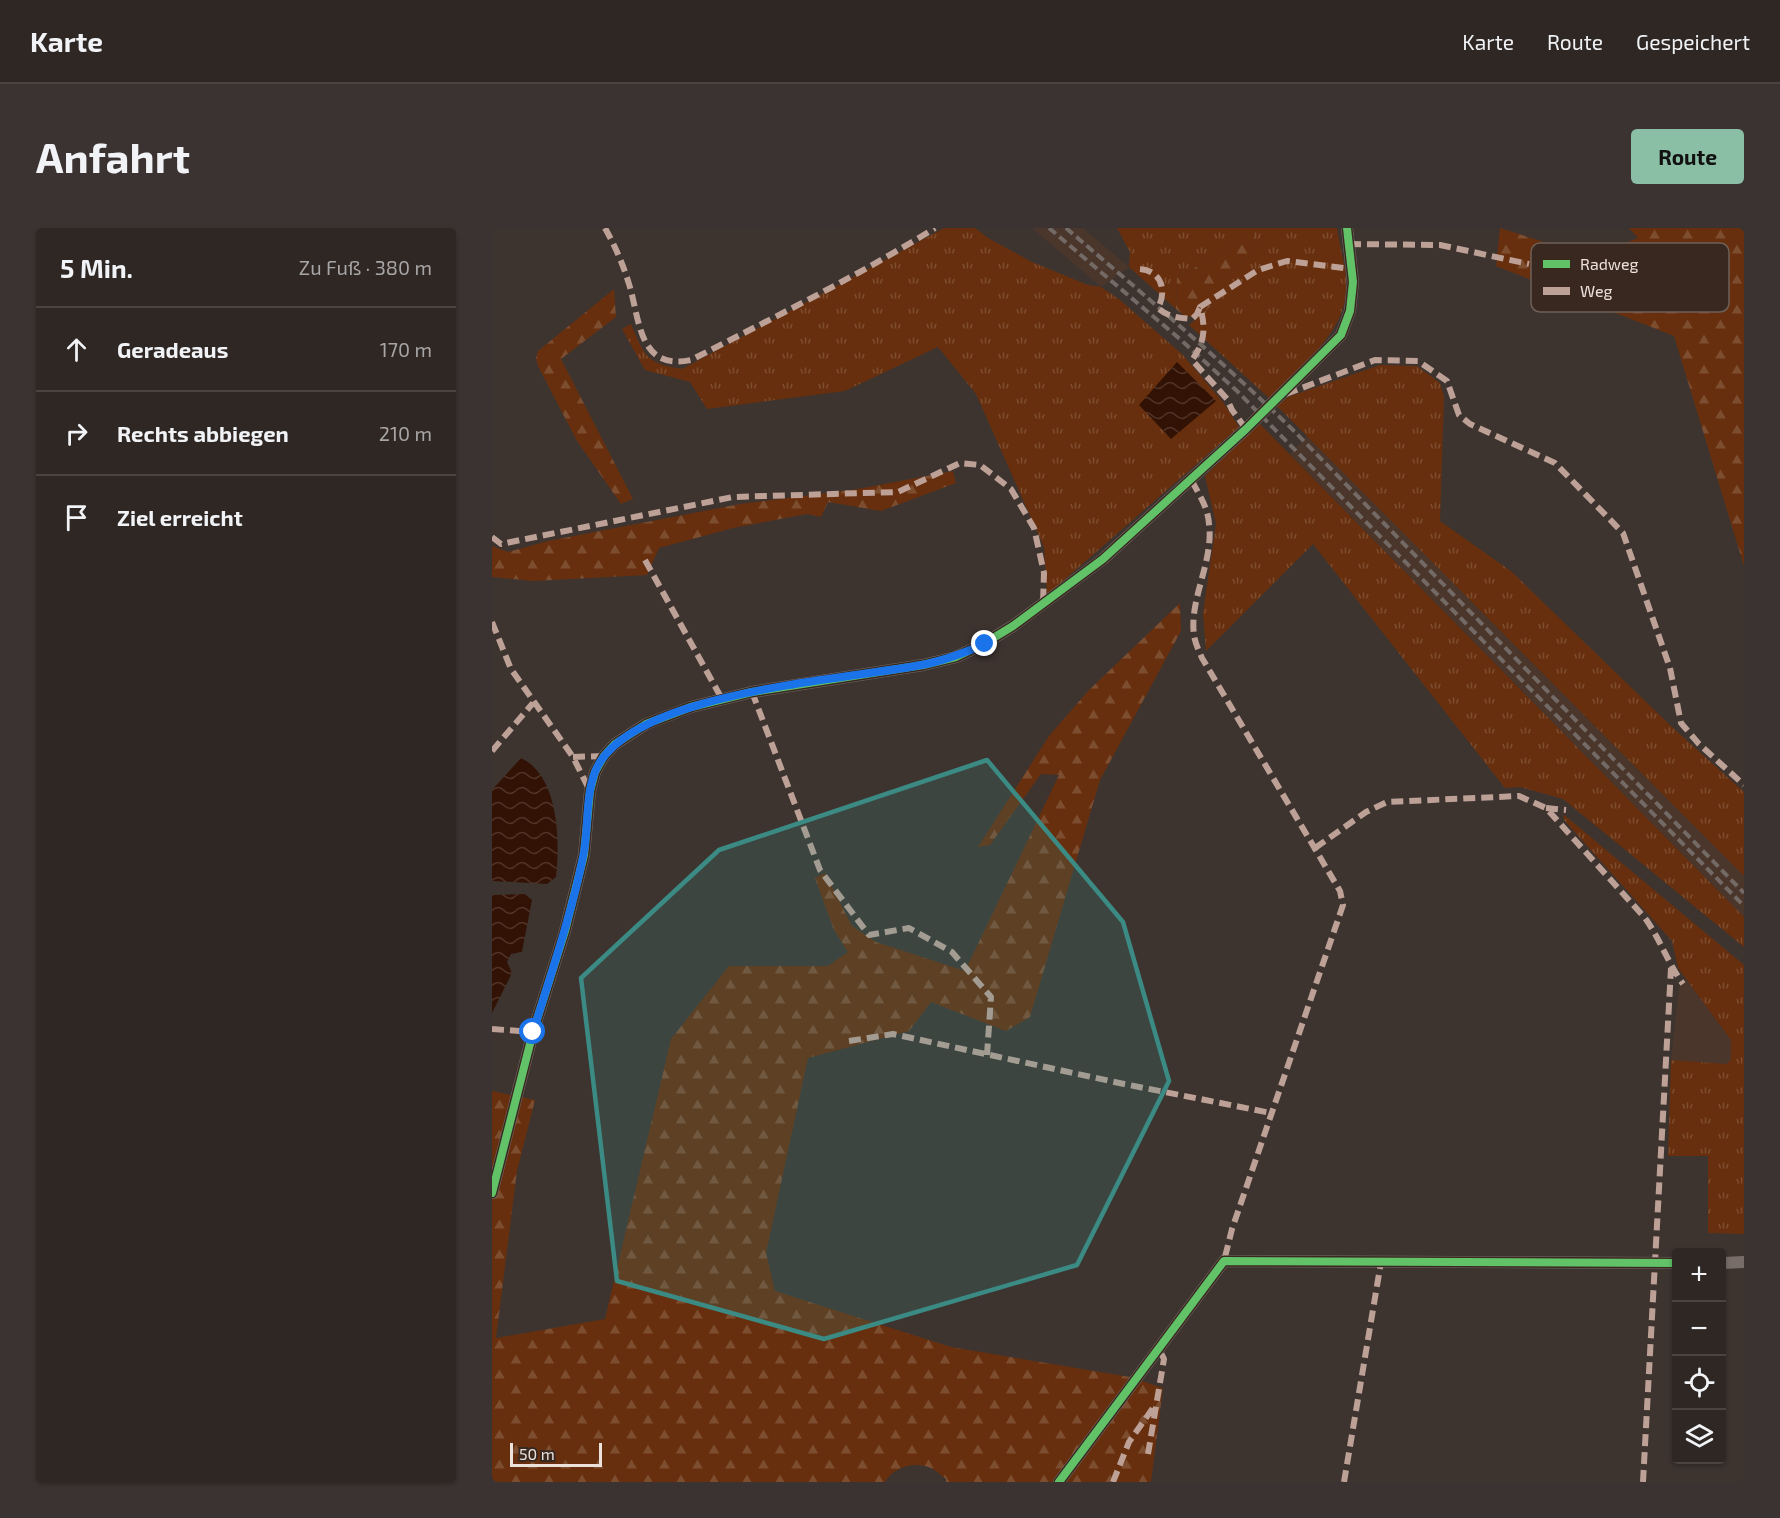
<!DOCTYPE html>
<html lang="de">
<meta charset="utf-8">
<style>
:root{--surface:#2e2724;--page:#3a3331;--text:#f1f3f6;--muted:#a7a5a6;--line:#494441;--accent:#8abfa5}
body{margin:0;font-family:"Exo 2",sans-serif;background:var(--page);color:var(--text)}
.controls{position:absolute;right:18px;bottom:18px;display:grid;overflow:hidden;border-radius:6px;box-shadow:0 2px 4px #0004}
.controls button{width:54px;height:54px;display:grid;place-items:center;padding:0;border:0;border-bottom:2px solid var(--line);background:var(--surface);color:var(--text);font:30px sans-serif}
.scale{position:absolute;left:18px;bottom:15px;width:92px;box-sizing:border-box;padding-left:6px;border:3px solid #ede1dc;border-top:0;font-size:16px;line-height:21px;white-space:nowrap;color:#ede1dc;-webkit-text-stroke:4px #382820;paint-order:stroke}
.stop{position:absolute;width:18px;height:18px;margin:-14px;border:4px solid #1a73e8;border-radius:50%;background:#fff}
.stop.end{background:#1a73e8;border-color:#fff;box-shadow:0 2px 6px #0008}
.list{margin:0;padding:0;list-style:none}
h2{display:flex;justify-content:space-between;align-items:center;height:78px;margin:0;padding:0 24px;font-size:26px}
h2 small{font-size:20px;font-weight:400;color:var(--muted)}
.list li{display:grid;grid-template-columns:39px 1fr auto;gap:18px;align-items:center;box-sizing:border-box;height:84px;padding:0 24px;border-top:2px solid var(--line)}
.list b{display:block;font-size:22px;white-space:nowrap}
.list em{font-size:20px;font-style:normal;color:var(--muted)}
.icon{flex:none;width:33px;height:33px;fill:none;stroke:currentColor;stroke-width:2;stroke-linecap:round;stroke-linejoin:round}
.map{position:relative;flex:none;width:1252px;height:1254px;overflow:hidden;border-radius:6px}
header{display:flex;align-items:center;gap:36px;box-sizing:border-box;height:84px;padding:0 30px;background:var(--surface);border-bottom:2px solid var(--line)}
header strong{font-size:28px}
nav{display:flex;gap:33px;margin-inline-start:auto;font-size:21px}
.intro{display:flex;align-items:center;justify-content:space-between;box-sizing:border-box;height:144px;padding:0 36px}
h1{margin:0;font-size:42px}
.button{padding:15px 27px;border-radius:6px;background:var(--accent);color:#111;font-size:21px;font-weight:700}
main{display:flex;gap:36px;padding:0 36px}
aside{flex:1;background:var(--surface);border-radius:6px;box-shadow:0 2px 4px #0004}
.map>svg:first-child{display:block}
.built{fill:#4b362c}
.grass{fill:url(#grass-tufts)}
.forest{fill:url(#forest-firs)}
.water{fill:url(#water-waves)}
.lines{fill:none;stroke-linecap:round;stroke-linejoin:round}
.street{stroke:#786d68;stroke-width:12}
.rail{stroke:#736a66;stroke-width:4;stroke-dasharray:9 4.5;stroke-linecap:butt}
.quiet{stroke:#bda197;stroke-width:6;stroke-dasharray:12 6;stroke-linecap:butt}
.cycleway-casing{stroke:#382820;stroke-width:11}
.cycleway{stroke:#61c268;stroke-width:8}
.route{stroke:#1a73e8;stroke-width:8}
.marked{fill:#3b8b84;fill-opacity:0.2;stroke:#3b8b84;stroke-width:4.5;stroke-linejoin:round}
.key{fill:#382820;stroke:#6e6058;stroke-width:1.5}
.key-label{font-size:16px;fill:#ede1dc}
</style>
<header>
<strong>Karte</strong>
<nav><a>Karte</a><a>Route</a><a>Gespeichert</a></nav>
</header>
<div class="intro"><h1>Anfahrt</h1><a class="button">Route</a></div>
<main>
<aside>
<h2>5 Min.<small>Zu Fuß · 380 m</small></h2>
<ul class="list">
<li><svg class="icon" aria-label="ahead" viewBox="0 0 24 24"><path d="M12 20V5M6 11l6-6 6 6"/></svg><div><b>Geradeaus</b></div><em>170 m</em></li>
<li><svg class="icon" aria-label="right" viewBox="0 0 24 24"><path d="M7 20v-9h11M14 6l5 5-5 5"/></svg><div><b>Rechts abbiegen</b></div><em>210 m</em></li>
<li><svg class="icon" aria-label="arrive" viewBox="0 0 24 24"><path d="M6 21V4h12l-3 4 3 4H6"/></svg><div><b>Ziel erreicht</b></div></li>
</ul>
</aside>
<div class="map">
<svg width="1252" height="1254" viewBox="0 0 1252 1254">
<defs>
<pattern id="grass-tufts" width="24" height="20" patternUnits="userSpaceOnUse" patternTransform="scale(1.5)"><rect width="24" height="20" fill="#672f0d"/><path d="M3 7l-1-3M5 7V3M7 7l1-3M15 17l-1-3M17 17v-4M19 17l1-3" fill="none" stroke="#7d4d30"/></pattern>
<pattern id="forest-firs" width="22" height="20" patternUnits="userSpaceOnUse" patternTransform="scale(1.5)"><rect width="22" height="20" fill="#672f0d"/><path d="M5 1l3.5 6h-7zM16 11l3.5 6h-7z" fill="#7d4d30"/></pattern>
<pattern id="water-waves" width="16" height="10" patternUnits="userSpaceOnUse" patternTransform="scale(1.5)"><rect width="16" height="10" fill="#321204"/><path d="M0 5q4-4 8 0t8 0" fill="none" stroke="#503428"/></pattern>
</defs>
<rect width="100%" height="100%" fill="#3d3430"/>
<path class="built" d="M 540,0 L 591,0 L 637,39 L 609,59 Z
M 815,208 L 1252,648 L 1252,689 L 798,226 Z
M 1195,752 L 1239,812 L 1239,832 L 1235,836 L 1179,832 L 1187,760 Z"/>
<path class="grass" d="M 452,0 L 483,0 L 496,10 L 540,34 L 596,57 L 609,59 L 628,72 L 691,127 L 731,174 L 747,199 L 555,367 L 552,319 L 484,166 L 446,119 L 353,163 L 215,181 L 198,154 L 153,142 L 130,101 L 139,96 C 153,129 154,135 190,141 Z
M 625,0 L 756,0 L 745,15 L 685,50 L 684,81 L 637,39 L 638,24 Z
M 761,0 L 845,0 C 848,21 856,43 854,64 C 852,106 805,142 777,170 L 697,97 L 726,72 L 726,53 L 765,22 Z
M 888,137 L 925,138 L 948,155 L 952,169 L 948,293 L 1020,344 L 1180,499 L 1252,564 L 1252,648 L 785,178 L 796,169 Z
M 767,195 L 1252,689 L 1252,719 L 1071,571 L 1028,559 L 1013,560 L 821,316 L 714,423 L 711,385 L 724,296 L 713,248 Z
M 1071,586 L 1252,737 L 1252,1006 L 1216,1005 L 1216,928 L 1176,928 L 1179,832 L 1235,836 L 1239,831 L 1239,812 L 1186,740 L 1180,713 L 1072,592 Z"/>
<path class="forest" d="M 756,0 L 761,0 L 765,22 L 726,53 L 726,72 L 708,87 L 694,89 L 684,81 L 685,50 L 745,15 Z
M 1008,0 L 1099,29 L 1146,10 L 1137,0 L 1252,0 L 1252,338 L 1182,108 L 1004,38 Z
M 122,61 L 124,89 L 69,131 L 141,271 L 129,276 L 85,213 L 46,138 L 44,130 L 46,123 Z
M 461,243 L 464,255 L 389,283 L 336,274 L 329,289 L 315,286 L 241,300 L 167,320 L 155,347 L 41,353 L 0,349 L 0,318 L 16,324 L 56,313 L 248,276 L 366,261 Z
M 688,375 L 689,403 L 608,552 L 538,789 L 514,803 L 439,774 L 417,803 L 316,830 L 274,1025 L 283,1063 L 459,1119 L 638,1149 L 671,1160 L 659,1254 L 454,1254 L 454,1251 C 450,1248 444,1242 439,1240 C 422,1233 402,1239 393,1254 L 0,1254 L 0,863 L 43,872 L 25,943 L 4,1110 L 113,1091 L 179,811 L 237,738 L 336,738 L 356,724 L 342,702 L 323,650 L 333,645 L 360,698 L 384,714 L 473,743 L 567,547 L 549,546 L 498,617 L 486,619 L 557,508 L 596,463 Z"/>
<path class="water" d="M 685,134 L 724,173 L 679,211 L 647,177 Z
M 29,530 C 67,548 68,613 64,649 L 55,656 L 0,653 L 0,562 Z
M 33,666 L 40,672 L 30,724 L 19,726 L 15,734 L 20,745 L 0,785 L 0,667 Z"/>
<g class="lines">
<path class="street" d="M 0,965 L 41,804 L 73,703 L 92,627 L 98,563 L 103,544 L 112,528 L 123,516 L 154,496 L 199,479 L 260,464 L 431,437 L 464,429 L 493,415 L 521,398 L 611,331 L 754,201 L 849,107 L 858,83 L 861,54 L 855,0
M 1230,1035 L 1252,1034
M 567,1254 L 732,1033 L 1184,1035"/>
<path class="rail" d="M 557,0 L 689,112 L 745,163 L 1252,678
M 574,0 C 651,66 728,131 801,202 L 1252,665"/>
<path class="quiet" d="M 113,0 C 123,18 131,36 137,56 C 148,91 146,143 199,132 C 281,90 364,49 443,0
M 857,16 L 948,17 L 1037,36
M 648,41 C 670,43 675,63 666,80 C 675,89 688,90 700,91 L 705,86 L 708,79
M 794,166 L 883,132 L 926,133 L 955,153 L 967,187 L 978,196 L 1063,235 L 1131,305 L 1178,440 L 1189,495 L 1207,516 L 1252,557
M 754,201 L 740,182 L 735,171 L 700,132 C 713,114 714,100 708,79 L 766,42 L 795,33 L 859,41
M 700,253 C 707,267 716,279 717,296 C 722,333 697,371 702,407 C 703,415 707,423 710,430 L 848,663 L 851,677 L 740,1001 L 732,1033
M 0,309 L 9,316 L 241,269 L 406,264 L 468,235 L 488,237 L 519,261 L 542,300 L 552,345 L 551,376
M 153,332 L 230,471
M 0,394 L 19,441 L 81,529 L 98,563
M 260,464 L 328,642 L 377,707 L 417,700 L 460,724 L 499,769 L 495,827
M 0,523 L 41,475
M 81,529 L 112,528
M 1054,580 L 1074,582
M 823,620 L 874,584 L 895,574 L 1027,568 L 1054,580 L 1153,690 C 1168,711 1176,735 1191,756
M 0,801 L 41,804
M 357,813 L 401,806 L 632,856 L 779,885
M 656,1226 L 672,1131 L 667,1121
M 621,1254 L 637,1214 L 661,1180
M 852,1254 L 889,1034
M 1151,1254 L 1179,740"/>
<defs>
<path id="cycleway" d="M 0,965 L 41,804 L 73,703 L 92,627 L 98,563 L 103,544 L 112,528 L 123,516 L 154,496 L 199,479 L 260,464 L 431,437 L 464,429 L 493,415 L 521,398 L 611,331 L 754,201 L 849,107 L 858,83 L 861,54 L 855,0
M 567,1254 L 732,1033 L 1184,1035"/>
</defs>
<use href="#cycleway" class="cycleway-casing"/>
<use href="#cycleway" class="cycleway"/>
</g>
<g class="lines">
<path class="route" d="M 41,804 C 59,746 79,688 91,629 C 97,602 93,570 103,544 C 134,464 353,452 429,437 C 452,433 472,425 493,416"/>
</g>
<path class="marked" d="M 495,532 L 631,694 L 677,853 L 585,1037 L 332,1111 L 125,1053 L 89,750 L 227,622 Z"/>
<rect x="1039" y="15" width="198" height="69" rx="9" class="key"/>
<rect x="1051" y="32" width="27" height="8" fill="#61c268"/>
<rect x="1051" y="59" width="27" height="8" fill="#bda197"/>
<g class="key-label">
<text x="1088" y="42">Radweg</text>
<text x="1088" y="69">Weg</text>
</g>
</svg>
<div class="controls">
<button>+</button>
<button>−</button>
<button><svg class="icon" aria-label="locate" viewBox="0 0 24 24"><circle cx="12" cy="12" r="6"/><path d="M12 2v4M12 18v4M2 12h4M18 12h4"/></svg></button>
<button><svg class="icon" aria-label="layers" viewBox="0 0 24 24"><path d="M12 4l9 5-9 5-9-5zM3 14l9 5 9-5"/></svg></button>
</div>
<div class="scale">50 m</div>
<div class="stop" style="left:41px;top:804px"></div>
<div class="stop end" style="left:493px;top:416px"></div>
</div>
</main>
